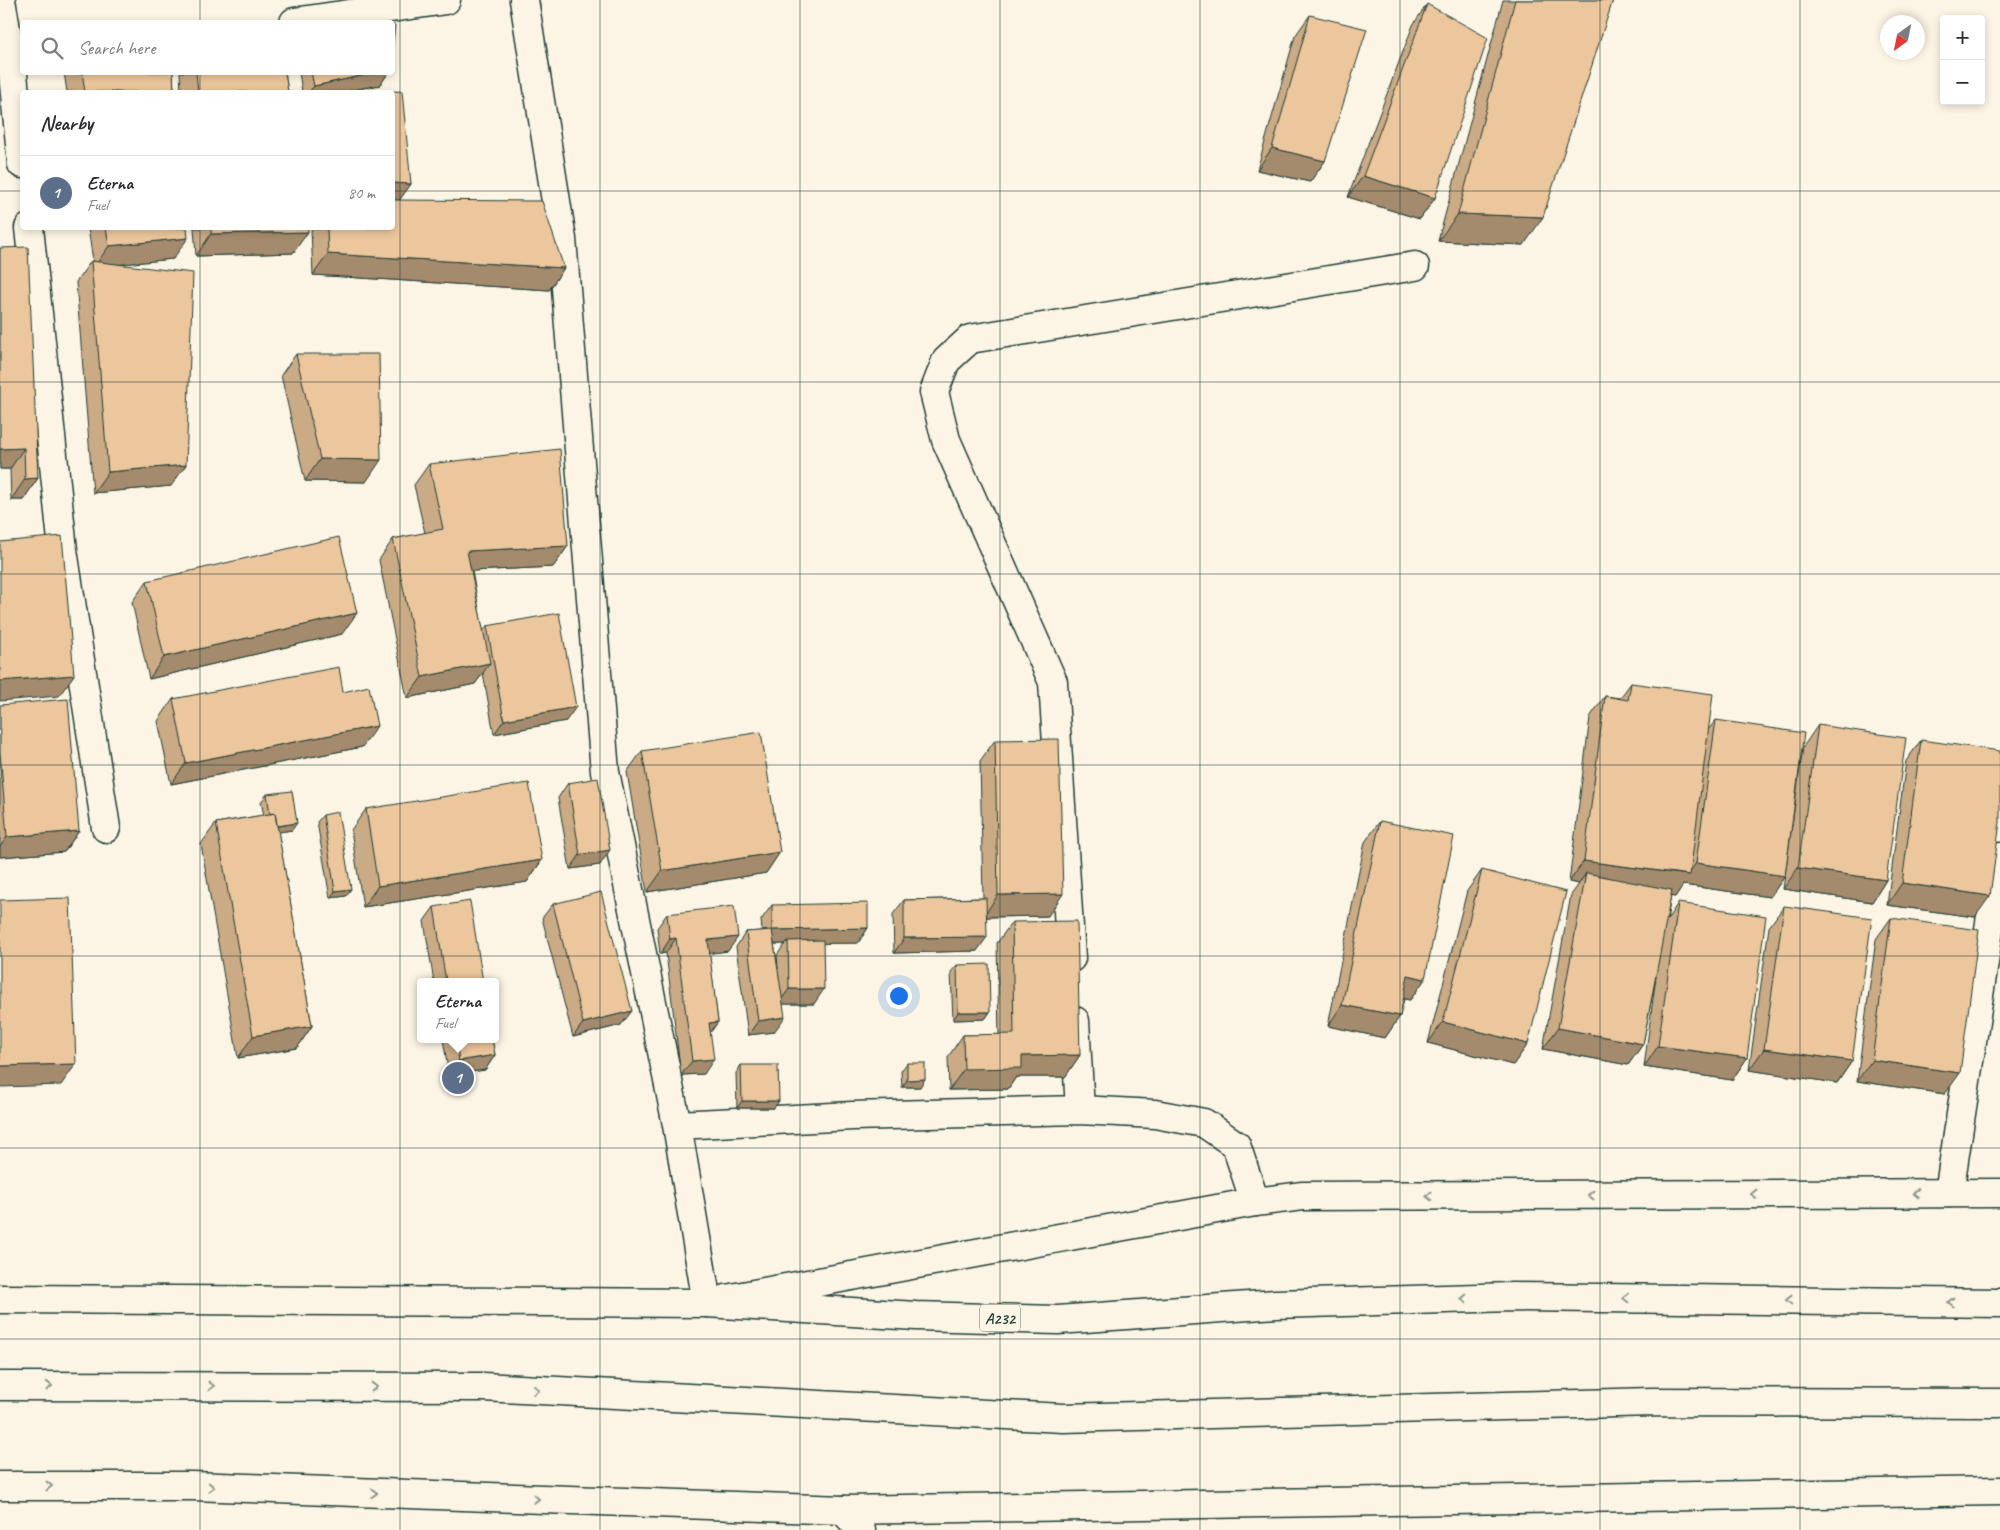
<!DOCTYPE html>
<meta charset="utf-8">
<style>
:root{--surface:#fff;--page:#f7f7f7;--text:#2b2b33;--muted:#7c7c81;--line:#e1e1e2;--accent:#0f766e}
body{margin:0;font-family:Caveat,sans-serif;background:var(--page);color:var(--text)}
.controls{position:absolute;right:15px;top:15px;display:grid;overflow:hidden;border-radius:5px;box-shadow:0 2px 8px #0003}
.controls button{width:45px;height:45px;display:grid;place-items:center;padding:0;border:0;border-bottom:1px solid var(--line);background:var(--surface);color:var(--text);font:25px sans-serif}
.compass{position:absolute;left:1880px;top:15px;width:45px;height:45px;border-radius:50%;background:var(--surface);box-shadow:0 2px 8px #0003;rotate:213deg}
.you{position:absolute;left:898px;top:995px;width:18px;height:18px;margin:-12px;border:4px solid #fff;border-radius:50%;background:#1a73e8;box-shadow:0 0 0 8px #1a73e833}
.badge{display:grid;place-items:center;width:32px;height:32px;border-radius:50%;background:var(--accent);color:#fff;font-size:16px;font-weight:700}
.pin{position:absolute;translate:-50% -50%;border:2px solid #fff;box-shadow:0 1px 5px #0006}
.popup{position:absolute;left:417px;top:978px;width:82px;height:65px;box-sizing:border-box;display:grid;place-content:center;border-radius:5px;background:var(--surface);filter:drop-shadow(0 1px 4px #0005);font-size:16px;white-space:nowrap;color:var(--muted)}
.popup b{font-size:19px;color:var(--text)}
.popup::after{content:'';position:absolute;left:50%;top:100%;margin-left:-10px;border:10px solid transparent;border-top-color:var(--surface)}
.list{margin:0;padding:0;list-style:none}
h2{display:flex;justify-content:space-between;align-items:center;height:65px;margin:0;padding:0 20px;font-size:21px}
h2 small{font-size:16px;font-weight:400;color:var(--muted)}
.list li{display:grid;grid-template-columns:32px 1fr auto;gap:15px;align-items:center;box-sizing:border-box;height:75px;padding:0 20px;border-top:1px solid var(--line)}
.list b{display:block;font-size:19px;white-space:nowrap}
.list p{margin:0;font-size:16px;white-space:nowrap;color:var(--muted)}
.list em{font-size:16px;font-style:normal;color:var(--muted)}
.icon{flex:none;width:28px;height:28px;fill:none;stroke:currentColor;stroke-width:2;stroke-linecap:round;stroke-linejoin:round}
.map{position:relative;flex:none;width:2000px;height:1530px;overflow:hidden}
.search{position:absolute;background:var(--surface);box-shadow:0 2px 8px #0003;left:20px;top:20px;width:375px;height:55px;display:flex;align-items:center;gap:12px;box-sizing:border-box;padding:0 18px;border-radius:5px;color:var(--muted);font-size:19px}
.panel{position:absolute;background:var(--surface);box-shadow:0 2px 8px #0003;left:20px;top:90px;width:375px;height:140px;border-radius:5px}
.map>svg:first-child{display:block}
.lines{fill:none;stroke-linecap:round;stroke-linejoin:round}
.minor-casing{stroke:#1f3d34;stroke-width:31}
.major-casing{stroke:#1f3d34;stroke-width:31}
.highway-casing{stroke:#1f3d34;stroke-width:31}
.minor{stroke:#fcf5e5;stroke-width:28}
.major{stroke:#fcf5e5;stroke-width:28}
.highway{stroke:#fcf5e5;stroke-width:28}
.wall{fill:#cbaa86;stroke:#1f3d34;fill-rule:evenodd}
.shaded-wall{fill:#a58b6d;stroke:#1f3d34}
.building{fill:#ecc69c;stroke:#1f3d34}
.oneway{stroke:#8e998c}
.grid{fill:none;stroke:#1f3d34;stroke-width:1;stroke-opacity:0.55}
.labels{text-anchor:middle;stroke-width:4.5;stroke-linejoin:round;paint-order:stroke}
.shield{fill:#fcf5e5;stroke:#617469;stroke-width:1}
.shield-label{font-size:16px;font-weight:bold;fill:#1f3d34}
</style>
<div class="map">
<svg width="2000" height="1530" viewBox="0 0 2000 1530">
<rect width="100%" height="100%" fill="#fcf5e5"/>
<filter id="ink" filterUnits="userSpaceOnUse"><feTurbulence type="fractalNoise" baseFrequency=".02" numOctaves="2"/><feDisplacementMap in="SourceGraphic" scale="10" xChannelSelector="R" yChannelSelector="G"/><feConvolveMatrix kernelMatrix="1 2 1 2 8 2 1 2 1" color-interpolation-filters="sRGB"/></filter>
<g filter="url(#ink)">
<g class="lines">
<defs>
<path id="minor" d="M 1,0 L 12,64 L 22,164
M 524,0 L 562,239 L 605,772 L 677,1125 L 707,1303
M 294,22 L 446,0
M 29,228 L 63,550 L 106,828
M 1071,958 L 1053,682 L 946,440 L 934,392 L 946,361 L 970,339 L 1415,266
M 1075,1021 L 1080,1110
M 677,1125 L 852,1116 L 1080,1110 L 1155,1114 L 1204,1123 L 1236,1145 L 1255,1202
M 1949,1193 L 2000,857
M 843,1510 L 861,1530"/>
<path id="major" d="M 726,1299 L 1255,1202 L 1303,1196 L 2000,1193
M 0,1486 L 192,1486 L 843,1510 L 2000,1491"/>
<path id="highway" d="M 0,1299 L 707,1303 L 916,1316 L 1058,1320 L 1276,1304 L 1512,1297 L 2000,1303
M 0,1386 L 483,1387 L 1063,1418 L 1652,1402 L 2000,1403"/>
</defs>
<use href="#minor" class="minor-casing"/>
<use href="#major" class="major-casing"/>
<use href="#highway" class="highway-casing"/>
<use href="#minor" class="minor"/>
<use href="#major" class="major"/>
<use href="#highway" class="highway"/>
</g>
<path class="wall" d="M 1503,0 L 1613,0 L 1524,245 L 1438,241 Z
M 1427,4 L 1435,198 L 1420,219 L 1348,197 L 1413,25 Z
M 1310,15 L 1325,161 L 1310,182 L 1257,170 L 1295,36 Z
M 64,72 L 173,72 L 174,92 L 67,92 Z
M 180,72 L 285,72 L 288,92 L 181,92 Z
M 299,72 L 389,72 L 380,85 L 341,92 L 302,92 Z
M 392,92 L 411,184 L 399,200 L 564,268 L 549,290 L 313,275 L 311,228 L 392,228 Z
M 88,228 L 187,228 L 173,259 L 122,264 L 171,486 L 93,493 L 76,282 L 91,261 L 93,261 Z
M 194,228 L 308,228 L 293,253 L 196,256 Z
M 0,248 L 38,478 L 23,500 L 11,500 L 10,469 L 0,469 Z
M 296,354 L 366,482 L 305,481 L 281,375 Z
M 429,464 L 568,546 L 553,567 L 472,571 L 483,631 L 487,626 L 566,721 L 494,734 L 483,673 L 475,684 L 407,698 L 379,560 L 393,539 L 425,533 L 414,485 Z
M 147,581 L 342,634 L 149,679 L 132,602 Z
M 1631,683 L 1708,730 L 1716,720 L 1785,876 L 1770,897 L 1683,885 L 1675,897 L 1671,896 L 1667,920 L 1678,903 L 1747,1058 L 1732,1080 L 1644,1067 L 1656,976 L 1643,1044 L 1628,1065 L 1543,1049 L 1571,895 L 1579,884 L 1569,882 L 1590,717 L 1605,696 L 1620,698 Z
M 343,692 L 362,747 L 171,784 L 158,721 L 173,699 Z
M 0,705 L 79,831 L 64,852 L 0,857 Z
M 1818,725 L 1886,880 L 1872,902 L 1783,889 L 1803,747 Z
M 995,740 L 1048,916 L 987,917 L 977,951 L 894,953 L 893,914 L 904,900 L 983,898 L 980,761 Z
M 1921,740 L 1975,917 L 1887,905 L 1906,761 Z
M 642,751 L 780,852 L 766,873 L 647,892 L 627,772 Z
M 568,783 L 600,865 L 570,869 L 558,798 Z
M 267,794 L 292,830 L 278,832 L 312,1026 L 297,1048 L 238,1058 L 201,844 L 216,823 L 264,815 L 261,802 Z
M 366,809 L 542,860 L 527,882 L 363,907 L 351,830 Z
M 323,815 L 346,896 L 330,898 L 317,822 Z
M 1380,821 L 1425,979 L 1410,1000 L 1404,999 L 1400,1016 L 1385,1038 L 1328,1026 L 1365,842 Z
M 1482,870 L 1528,1044 L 1513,1065 L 1428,1043 L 1467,891 Z
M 553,904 L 621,1025 L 573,1037 L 542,918 Z
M 772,905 L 868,928 L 858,943 L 823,943 L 814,1004 L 783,1004 L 774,1032 L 748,1035 L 736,947 L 746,932 L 762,931 L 761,920 ZM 774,944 L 785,944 L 777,955 L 778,969 Z
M 1784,906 L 1852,1061 L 1837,1083 L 1749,1070 L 1769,927 Z
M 434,907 L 483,982 L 434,982 L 424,921 Z
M 667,914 L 728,951 L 709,953 L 718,1022 L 710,1032 L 704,1074 L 681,1075 L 666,953 L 660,954 L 657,928 Z
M 1891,918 L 1945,1094 L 1857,1081 L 1876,939 Z
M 1012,922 L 1080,1055 L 1065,1077 L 1016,1077 L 1008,1089 L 949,1090 L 948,1057 L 963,1035 L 999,1035 L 997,943 Z
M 957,965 L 990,1012 L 985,1019 L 953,1020 L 951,972 Z
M 443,1039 L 492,1039 L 495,1055 L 485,1070 L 449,1075 Z
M 907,1063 L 920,1087 L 902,1087 L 901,1071 Z
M 741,1065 L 774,1108 L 737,1108 L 736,1073 Z"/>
<path class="shaded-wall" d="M 379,72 L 389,72 L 380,85 L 341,92 L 309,92 L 314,86 Z
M 1272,148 L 1325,161 L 1310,182 L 1257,170 Z
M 1363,176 L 1435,198 L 1420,219 L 1348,197 Z
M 392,183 L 411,184 L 396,205 L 392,205 Z
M 1458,214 L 1543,217 L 1524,245 L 1438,241 Z
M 308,232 L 293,253 L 196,256 L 211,234 Z
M 188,238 L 173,259 L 94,267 L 109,246 Z
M 328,254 L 564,268 L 549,290 L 313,275 Z
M 24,448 L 10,469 L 0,469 L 0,449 Z
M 320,459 L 381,460 L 366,482 L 305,481 Z
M 186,465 L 171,486 L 93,493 L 108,472 Z
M 38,478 L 23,500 L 11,500 L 25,479 Z
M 568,546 L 553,567 L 452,572 L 467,551 Z
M 357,613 L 342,634 L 149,679 L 164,657 Z
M 490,663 L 475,684 L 407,698 L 422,677 Z
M 74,675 L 59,696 L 0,701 L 0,681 Z
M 576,707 L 566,721 L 494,734 L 504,720 Z
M 377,726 L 362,747 L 171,784 L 186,763 Z
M 297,823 L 292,830 L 267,834 L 272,827 Z
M 79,831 L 64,852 L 0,857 L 0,847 L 7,837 Z
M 610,850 L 600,865 L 570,869 L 580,855 Z
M 780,852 L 766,873 L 647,892 L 662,871 Z
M 542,860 L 527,882 L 363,907 L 378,886 Z
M 1584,861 L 1688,875 L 1696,863 L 1785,876 L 1770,897 L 1683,885 L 1675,897 L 1584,884 L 1586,873 L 1579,884 L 1569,882 Z
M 1798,868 L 1886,880 L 1872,902 L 1783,889 Z
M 1902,883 L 1990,896 L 1975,917 L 1887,905 Z
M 351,889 L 346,896 L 330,898 L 335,891 Z
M 1063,894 L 1048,916 L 983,917 L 998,895 Z
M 868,928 L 858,943 L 788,944 L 788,941 L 785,944 L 762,944 L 772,930 Z
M 738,937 L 728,951 L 698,955 L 708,940 Z
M 987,937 L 977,951 L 894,953 L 904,938 Z
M 676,938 L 666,953 L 660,954 L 670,939 Z
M 1408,975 L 1425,979 L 1410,1000 L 1393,996 Z
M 789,989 L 824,989 L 814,1004 L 778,1004 Z
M 1342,1005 L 1400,1016 L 1385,1038 L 1328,1026 Z
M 632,1011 L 621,1025 L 573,1037 L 583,1023 Z
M 958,1012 L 990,1012 L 985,1019 L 953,1020 Z
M 785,1017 L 774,1032 L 748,1035 L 758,1021 Z
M 718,1022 L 708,1036 L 709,1023 Z
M 1443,1022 L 1528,1044 L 1513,1065 L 1428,1043 Z
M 312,1026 L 297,1048 L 238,1058 L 253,1036 Z
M 1558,1028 L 1643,1044 L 1628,1065 L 1543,1049 Z
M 1658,1046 L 1747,1058 L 1732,1080 L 1644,1067 Z
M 1764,1049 L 1852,1061 L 1837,1083 L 1749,1070 Z
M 495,1055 L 485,1070 L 449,1075 L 459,1061 Z
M 1080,1055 L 1065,1077 L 1016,1077 L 1008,1089 L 949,1090 L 964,1069 L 1022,1056 Z
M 714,1059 L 704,1074 L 681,1075 L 692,1061 Z
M 1872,1060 L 1960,1073 L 1945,1094 L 1857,1081 Z
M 76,1064 L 61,1085 L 0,1087 L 0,1066 Z
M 925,1079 L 920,1087 L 902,1087 L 907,1080 Z
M 742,1101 L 779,1101 L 774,1108 L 737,1108 Z"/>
<path class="building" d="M 1515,0 L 1613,0 L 1543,217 L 1458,214 Z
M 1427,4 L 1488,38 L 1435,198 L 1363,176 Z
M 1310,15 L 1367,29 L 1325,161 L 1272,148 Z
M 392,25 L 395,25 L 392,51 Z
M 82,72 L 173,72 L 174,92 L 85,92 Z
M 196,72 L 285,72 L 288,92 L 198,92 Z
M 311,72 L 379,72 L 314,86 Z
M 402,91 L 411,184 L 392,183 L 392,92 L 381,92 Z
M 392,200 L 542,201 L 564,268 L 328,254 L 327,228 L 392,228 Z
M 106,228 L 187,228 L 188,238 L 109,246 Z
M 211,228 L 308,228 L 308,232 L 211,234 Z
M 28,247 L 38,478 L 25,479 L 24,448 L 0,449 L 0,248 Z
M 91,261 L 193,273 L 186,465 L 108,472 Z
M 296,354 L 379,354 L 381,460 L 320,459 Z
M 560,449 L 568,546 L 467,551 L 490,663 L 422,677 L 393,539 L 443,529 L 429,464 Z
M 62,536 L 74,675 L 0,681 L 0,542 Z
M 339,537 L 357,613 L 164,657 L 147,581 Z
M 559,613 L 576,707 L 504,720 L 487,626 Z
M 339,667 L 343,692 L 369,686 L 377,726 L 186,763 L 173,699 Z
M 1631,683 L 1713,694 L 1690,875 L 1584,861 L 1605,696 L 1628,700 Z
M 68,699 L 79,831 L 7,837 L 0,752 L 0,705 Z
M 1716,720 L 1804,733 L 1785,876 L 1696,863 Z
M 1818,725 L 1906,738 L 1886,880 L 1798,868 Z
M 761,732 L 780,852 L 662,871 L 642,751 Z
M 1059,739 L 1063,894 L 998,895 L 995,740 Z
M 1921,740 L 2000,751 L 2000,822 L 1990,896 L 1902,883 Z
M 598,778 L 610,850 L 580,855 L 568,783 Z
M 529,783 L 542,860 L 378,886 L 366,809 Z
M 292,791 L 297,823 L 277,826 L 275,813 L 270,814 L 267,794 Z
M 338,812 L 351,889 L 335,891 L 323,815 Z
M 275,813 L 312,1026 L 253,1036 L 216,823 Z
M 1380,821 L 1454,836 L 1425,979 L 1408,975 L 1400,1016 L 1342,1005 Z
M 1482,870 L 1566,892 L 1528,1044 L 1443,1022 Z
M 1586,873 L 1672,890 L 1643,1044 L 1558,1028 Z
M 601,892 L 632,1011 L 583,1023 L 553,904 Z
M 70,898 L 76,1064 L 0,1066 L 0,900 Z
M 986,898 L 987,937 L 904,938 L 904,900 Z
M 470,901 L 483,982 L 446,982 L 434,907 Z
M 868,903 L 868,928 L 772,930 L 785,1017 L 758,1021 L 746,932 L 772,930 L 772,905 Z
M 1678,903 L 1766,916 L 1747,1058 L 1658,1046 Z
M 734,906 L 738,937 L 708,940 L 718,1022 L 709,1023 L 714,1059 L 692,1061 L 676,938 L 670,939 L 667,914 Z
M 1784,906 L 1872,918 L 1852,1061 L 1764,1049 Z
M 1891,918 L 1979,930 L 1960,1073 L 1872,1060 Z
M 1077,921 L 1080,1055 L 1022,1056 L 1022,1068 L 964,1069 L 963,1035 L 1014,1034 L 1012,922 Z
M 823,940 L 824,989 L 789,989 L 788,941 Z
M 989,964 L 990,1012 L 958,1012 L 957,965 Z
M 456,1039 L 492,1039 L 495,1055 L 459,1061 Z
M 907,1063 L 925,1063 L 925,1079 L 907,1080 Z
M 741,1065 L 778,1065 L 779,1101 L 742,1101 Z"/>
<defs><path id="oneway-chevron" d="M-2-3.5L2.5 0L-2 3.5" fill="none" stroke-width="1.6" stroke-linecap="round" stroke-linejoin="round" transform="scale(1.25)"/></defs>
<g class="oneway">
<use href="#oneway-chevron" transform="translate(1916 1193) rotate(180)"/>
<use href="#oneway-chevron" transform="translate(1754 1194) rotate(180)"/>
<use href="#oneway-chevron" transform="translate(1591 1195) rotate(180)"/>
<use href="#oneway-chevron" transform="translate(1429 1196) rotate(180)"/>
<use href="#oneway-chevron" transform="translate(1626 1298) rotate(-179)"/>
<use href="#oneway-chevron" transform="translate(1464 1299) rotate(178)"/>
<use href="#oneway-chevron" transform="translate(1789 1300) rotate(-179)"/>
<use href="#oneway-chevron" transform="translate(1951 1302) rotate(-179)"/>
<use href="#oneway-chevron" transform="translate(49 1386)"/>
<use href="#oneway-chevron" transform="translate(211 1386)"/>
<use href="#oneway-chevron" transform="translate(374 1387)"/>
<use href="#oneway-chevron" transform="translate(536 1390) rotate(3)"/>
<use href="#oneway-chevron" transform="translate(49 1486)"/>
<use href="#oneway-chevron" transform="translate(211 1487) rotate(2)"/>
<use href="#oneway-chevron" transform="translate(374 1493) rotate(2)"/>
<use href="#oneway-chevron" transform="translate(536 1499) rotate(2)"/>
</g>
</g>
<path class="grid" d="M 200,0 L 200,22M 400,0 L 400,1530M 600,0 L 600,1530M 800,0 L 800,1530M 1000,0 L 1000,1530M 1200,0 L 1200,1530M 1400,0 L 1400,1530M 1600,0 L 1600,1530M 1800,0 L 1800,1530M 200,72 L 200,92M 0,191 L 22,191M 392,191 L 2000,191M 200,228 L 200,1530M 0,382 L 2000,382M 0,574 L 2000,574M 0,765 L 2000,765M 0,956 L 2000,956M 0,1148 L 2000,1148M 0,1339 L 2000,1339"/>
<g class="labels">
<rect class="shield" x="980" y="1304.5" width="40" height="27" rx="4"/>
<g class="shield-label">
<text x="1000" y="1324">A232</text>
</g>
</g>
</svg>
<div class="controls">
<button>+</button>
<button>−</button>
</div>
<svg class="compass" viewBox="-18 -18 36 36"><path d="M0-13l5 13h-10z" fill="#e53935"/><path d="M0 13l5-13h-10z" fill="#7c7c81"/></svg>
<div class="you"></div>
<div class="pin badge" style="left:458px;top:1078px;background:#5c6f8a">1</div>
<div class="popup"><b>Eterna</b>Fuel</div>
<div class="search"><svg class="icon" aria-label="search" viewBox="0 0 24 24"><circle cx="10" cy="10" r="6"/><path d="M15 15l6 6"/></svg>Search here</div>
<section class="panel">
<h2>Nearby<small></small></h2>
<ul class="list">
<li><span class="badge" style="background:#5c6f8a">1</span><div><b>Eterna</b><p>Fuel</p></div><em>80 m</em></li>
</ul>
</section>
</div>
